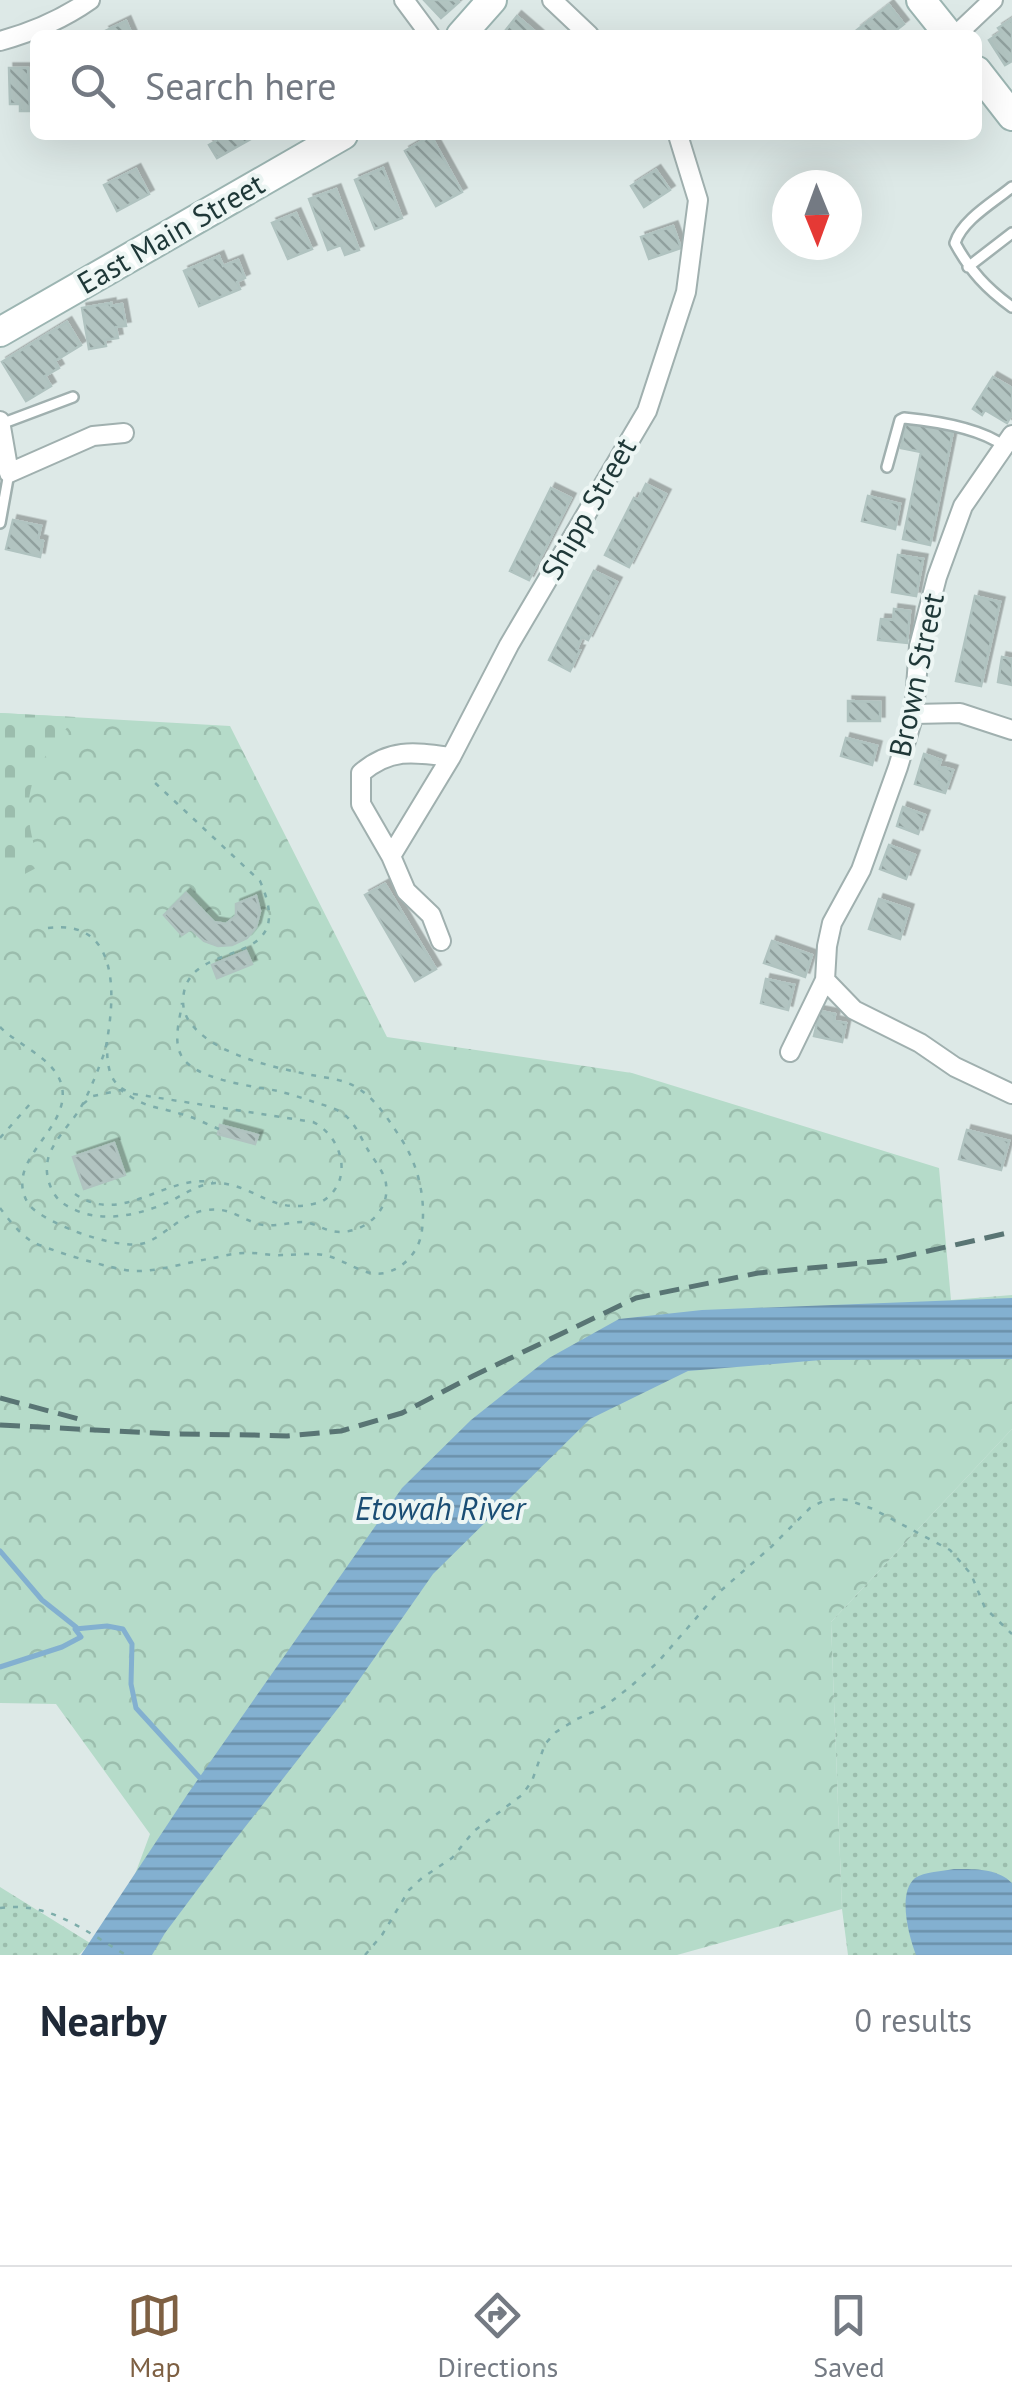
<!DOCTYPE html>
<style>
:root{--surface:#fff;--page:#f6f6f7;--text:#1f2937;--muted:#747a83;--line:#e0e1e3;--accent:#7e6043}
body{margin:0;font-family:"PT Sans",sans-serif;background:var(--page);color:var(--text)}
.compass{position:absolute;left:772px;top:170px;width:90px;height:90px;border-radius:50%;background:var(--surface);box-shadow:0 10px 40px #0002;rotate:179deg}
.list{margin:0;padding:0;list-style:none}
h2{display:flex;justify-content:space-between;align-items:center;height:130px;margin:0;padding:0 40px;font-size:42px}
h2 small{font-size:32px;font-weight:400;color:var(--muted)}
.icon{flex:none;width:55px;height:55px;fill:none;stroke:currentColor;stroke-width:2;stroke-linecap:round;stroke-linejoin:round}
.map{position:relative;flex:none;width:1012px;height:1955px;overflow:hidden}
.search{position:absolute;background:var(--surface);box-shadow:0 10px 40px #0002;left:30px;right:30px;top:30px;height:110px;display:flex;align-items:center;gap:25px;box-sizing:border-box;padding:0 35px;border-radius:15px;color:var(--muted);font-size:38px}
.sheet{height:310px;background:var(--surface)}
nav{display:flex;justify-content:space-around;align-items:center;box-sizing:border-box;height:140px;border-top:2px solid var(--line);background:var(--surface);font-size:28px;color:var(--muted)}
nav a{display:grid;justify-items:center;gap:5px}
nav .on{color:var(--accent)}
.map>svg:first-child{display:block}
.grass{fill:url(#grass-dots)}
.forest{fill:url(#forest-crowns)}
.cemetery{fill:url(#cemetery-stones)}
.water{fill:url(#water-rules)}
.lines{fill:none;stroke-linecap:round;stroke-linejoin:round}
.stream{stroke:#83b0d0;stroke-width:5}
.building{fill:url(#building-back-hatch);stroke:#b0c3c0;stroke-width:2.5;filter:url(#shadow)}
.lane-casing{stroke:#a0b0af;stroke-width:14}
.street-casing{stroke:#a0b0af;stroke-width:22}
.secondary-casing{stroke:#9cb5b2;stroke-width:32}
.path{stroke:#7dadaa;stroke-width:2.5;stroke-dasharray:5 8;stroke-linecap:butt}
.lane{stroke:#fff;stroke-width:9}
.street{stroke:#fff;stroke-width:18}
.secondary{stroke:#fff;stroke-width:28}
.rail{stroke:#597574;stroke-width:5;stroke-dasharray:20 10;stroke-linecap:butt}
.labels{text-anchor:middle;stroke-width:8;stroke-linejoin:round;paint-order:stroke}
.street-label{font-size:30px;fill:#1f3838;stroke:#edf6f4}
.water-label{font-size:32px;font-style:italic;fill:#1a4d74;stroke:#edf6f4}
</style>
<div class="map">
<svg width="1012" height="1955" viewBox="0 0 1012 1955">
<defs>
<pattern id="grass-dots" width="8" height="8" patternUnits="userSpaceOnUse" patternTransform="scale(2.5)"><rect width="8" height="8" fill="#b5dbc9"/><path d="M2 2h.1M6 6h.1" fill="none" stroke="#9bbdad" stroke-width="1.8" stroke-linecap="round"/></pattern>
<pattern id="forest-crowns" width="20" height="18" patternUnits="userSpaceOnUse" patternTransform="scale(2.5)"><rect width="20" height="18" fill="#b5dbc9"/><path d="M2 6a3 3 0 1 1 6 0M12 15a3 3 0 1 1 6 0" fill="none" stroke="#9bbdad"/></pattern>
<pattern id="cemetery-stones" width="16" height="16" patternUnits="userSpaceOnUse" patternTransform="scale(2.5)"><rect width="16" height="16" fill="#b5dbc9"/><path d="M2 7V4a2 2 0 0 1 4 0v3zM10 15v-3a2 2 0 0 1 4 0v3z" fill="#9bbdad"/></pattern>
<pattern id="water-rules" width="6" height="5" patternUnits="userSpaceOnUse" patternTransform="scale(2.5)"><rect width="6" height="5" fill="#83b0d0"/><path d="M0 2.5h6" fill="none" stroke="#6b90aa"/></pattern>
<pattern id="building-back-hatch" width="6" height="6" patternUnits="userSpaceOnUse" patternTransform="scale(2.5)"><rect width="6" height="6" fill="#b2c4c1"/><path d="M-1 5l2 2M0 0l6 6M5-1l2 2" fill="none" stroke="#90a09e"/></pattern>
<filter id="shadow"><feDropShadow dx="4.5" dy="-4.5" stdDeviation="0" flood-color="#0004"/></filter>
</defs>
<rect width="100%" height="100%" fill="#dde9e7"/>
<path class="grass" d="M 1012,1429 L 1012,1955 L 848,1955 L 842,1909 L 831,1622 Z
M 0,1887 L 90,1943 L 79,1955 L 0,1955 Z"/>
<path class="forest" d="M 0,713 L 230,726 L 387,1037 L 632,1073 L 939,1168 L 951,1300 L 1012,1295 L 1012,1429 L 831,1622 L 842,1909 L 677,1955 L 105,1955 L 150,1834 L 56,1704 L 0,1703 Z"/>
<path class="cemetery" d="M 0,713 L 76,717 C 29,772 17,795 40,866 L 0,887 Z"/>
<path class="water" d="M 1012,1298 L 1012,1359 L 821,1360 L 688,1371 L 590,1419 L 433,1574 L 350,1693 L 224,1854 L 165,1933 L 152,1955 L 81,1955 L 187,1795 L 402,1488 L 471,1420 L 549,1358 L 619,1319 L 702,1310 Z
M 954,1869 C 974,1869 997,1868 1012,1883 L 1012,1955 L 916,1955 C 909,1937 897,1893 915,1878 C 924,1872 943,1871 954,1869 Z"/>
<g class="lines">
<path class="stream" d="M 0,1551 L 42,1600 L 76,1627 L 75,1629 L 81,1637 L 62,1647 L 0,1667
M 75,1629 L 107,1626 L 123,1629 L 132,1644 L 131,1684 L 136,1708 L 200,1778"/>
</g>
<path class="building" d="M 424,0 L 457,0 L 459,2 L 441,18 Z
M 889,5 L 904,24 L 890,35 L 861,35 L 857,30 Z
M 517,16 L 539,35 L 502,35 Z
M 1012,19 L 1012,61 L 1005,65 L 989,40 L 1001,32 L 998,28 Z
M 126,21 L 132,35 L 107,35 L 105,31 Z
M 9,68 L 28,68 L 30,111 L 20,111 L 20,104 L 10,104 Z
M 212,135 L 255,135 L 256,136 L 217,158 L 209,145 L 216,141 Z
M 431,136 L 462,192 L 436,206 L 405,151 Z
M 383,168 L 402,218 L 375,229 L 355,180 Z
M 136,169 L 149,194 L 117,211 L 104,185 Z
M 656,170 L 670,190 L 644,207 L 631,186 Z
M 336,189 L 359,250 L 345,255 L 341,245 L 328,250 L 309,199 Z
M 296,213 L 312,249 L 288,259 L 272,223 Z
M 673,226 L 681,248 L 649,259 L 641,237 Z
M 219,256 L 223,266 L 238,260 L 245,278 L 237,282 L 240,289 L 199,306 L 184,271 Z
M 111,303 L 111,306 L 122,304 L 126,326 L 116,327 L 118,338 L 105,340 L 106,346 L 89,349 L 82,308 Z
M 67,322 L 81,345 L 55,361 L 59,368 L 45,376 L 51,386 L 26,401 L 2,362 Z
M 993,377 L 1012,388 L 1012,414 L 1007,423 L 985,410 L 982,415 L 973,409 Z
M 906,422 L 953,431 L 930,545 L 903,539 L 921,452 L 901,448 Z
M 646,484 L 666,494 L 629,567 L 605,555 L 634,498 L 638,500 Z
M 551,488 L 571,498 L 529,580 L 510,571 Z
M 868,496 L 900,504 L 895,529 L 862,521 Z
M 13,520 L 41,526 L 38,539 L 43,541 L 40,557 L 6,549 Z
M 898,555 L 923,559 L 916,596 L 892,592 Z
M 594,571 L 617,582 L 588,640 L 582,637 L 577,649 L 580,650 L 570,671 L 549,660 Z
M 975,596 L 1000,602 L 981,686 L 956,681 Z
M 894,609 L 910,611 L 907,643 L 878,640 L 881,619 L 893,620 Z
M 1002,657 L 1012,659 L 1012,685 L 998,682 Z
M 848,701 L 880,702 L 880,721 L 848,721 Z
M 846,738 L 877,746 L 872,765 L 841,756 Z
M 924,754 L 941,760 L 939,766 L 953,770 L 945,793 L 915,784 Z
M 903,807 L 925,815 L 918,834 L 897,826 Z
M 889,845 L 915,855 L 906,879 L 880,869 Z
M 385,884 L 436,969 L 415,981 L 365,895 Z
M 186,893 L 214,922 L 226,924 L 236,916 L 236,904 L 256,896 L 260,911 L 256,927 L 247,938 L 232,945 L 218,946 L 204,941 L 191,929 L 182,935 L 164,915 Z
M 879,899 L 909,909 L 900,939 L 869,929 Z
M 772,941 L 812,955 L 805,977 L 764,963 Z
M 246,951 L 252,964 L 217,978 L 212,965 Z
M 766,979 L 794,985 L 788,1010 L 761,1003 Z
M 820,1011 L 835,1014 L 834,1021 L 846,1023 L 842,1042 L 814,1036 Z
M 220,1125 L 258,1135 L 255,1144 L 218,1134 Z
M 967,1130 L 1009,1141 L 1001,1170 L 959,1159 Z
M 114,1143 L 125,1175 L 84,1189 L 73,1157 Z"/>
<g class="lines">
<defs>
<path id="lane" d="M 1012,187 C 994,202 962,220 955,243 C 970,271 987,289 1012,307
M 968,267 L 1012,233
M 1,424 L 73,397
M 887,467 L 900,420 L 904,418 C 934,421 980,428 1004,446
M 0,523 L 9,473"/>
<path id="street" d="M 404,0 L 430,35
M 552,0 L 589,35
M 956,35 L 993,0
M 0,41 C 33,32 63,19 90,0
M 0,421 L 9,473 L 93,436 L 124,433
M 914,714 L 960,713 L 1012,730
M 391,856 L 451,757 L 509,645 L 647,411 L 686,292 L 698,200 L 678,135
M 441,941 L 431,915 L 406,891 L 391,856 L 361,804 L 361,773 C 390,748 414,752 451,757
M 825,980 L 854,1010 L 920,1043 L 955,1067 L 1012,1094
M 790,1052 L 825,980 L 827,946 L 832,923 L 861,870 L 898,767 L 914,714 L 919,646 L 937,577 L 963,506 L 1012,435"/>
<path id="secondary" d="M 921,0 L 949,35
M 461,35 L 492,0
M 977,71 L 1012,116
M 0,332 L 343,135"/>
</defs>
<use href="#lane" class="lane-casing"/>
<use href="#street" class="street-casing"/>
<use href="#secondary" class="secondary-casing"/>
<path class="path" d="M 48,928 C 123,918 115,1002 105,1051 C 98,1070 91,1089 81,1107 C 71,1124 53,1140 48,1159 C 45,1172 48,1184 55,1195 C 61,1204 70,1208 80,1212 C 109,1222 141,1214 169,1202 C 185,1194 199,1183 218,1183 C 255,1185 271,1214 313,1204 C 320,1202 322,1202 327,1198 C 354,1176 340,1135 313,1122 L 134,1094 C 108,1086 107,1066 107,1042
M 0,1027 C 18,1045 53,1058 61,1083 C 75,1129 0,1159 29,1205 C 47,1225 123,1253 148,1242 C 169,1232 184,1212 208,1210 C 228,1207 240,1218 258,1224 C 273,1228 288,1222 303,1222 C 316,1223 326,1232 340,1232 C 365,1232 390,1211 386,1184 C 385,1173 374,1160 368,1150 C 362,1140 357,1127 348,1118 C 340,1109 326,1106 314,1102 C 302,1098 290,1094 278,1091 C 253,1086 193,1080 181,1055 C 173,1040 180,1019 182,1003
M 83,1104 L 93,1096 L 121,1090 C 147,1109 152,1105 181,1114 C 194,1117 206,1124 219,1129
M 0,1138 L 30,1104
M 75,1194 C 122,1227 165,1174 213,1182
M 0,1208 C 8,1219 20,1234 31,1241 C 47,1250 115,1270 133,1271 C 157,1272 184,1263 208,1259 C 220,1257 233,1253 245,1253 C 257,1252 270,1256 282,1255 C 297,1255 314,1252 328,1256 C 347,1261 364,1277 385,1273 C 405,1268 420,1250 422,1230 C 426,1197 418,1164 400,1137 C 386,1116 372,1093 348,1083 C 337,1079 323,1077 311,1075 C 273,1067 213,1055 189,1021 C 183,1012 182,1002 184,992 C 195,937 300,971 260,881 L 153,781
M 0,1908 C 49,1901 85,1931 126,1955
M 365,1955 L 382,1935 L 409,1890 L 422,1878 L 452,1858 L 474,1831 L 522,1795 L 532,1781 L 545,1744 L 556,1732 L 577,1719 L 604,1707 L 630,1687 L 658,1662 L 717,1594 L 771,1547 L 810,1508 L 823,1501 L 835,1499 L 848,1500 L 873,1509 L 950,1550 L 971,1574 L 985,1608 L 1012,1634"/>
<use href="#lane" class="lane"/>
<use href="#street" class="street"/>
<use href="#secondary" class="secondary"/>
<path class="rail" d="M 0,1398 L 79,1419
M 0,1425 L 173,1434 L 252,1435 L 287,1436 L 341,1431 L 402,1413 L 473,1376 L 636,1298 L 758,1273 L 884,1261 L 1012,1232"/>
</g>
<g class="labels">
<g class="street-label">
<text transform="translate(171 234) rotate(-30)" y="10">East Main Street</text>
<text transform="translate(589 509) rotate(-60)" y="10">Shipp Street</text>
<text transform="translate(917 675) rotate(-78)" y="10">Brown Street</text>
</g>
<g class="water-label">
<text x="440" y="1520">Etowah River</text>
</g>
</g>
</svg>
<svg class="compass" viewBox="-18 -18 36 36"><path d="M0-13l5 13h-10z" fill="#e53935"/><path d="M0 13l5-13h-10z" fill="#747a83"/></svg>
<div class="search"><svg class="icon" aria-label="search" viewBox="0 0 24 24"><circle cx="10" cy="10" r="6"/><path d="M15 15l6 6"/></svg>Search here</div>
</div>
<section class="sheet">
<h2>Nearby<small>0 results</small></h2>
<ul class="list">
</ul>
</section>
<nav>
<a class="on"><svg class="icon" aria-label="map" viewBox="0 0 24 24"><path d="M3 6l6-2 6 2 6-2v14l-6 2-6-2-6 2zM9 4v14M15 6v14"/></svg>Map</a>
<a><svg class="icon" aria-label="directions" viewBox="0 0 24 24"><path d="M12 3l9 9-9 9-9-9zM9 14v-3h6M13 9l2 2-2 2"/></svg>Directions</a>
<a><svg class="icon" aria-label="saved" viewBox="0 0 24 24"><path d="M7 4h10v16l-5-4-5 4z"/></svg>Saved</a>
</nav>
